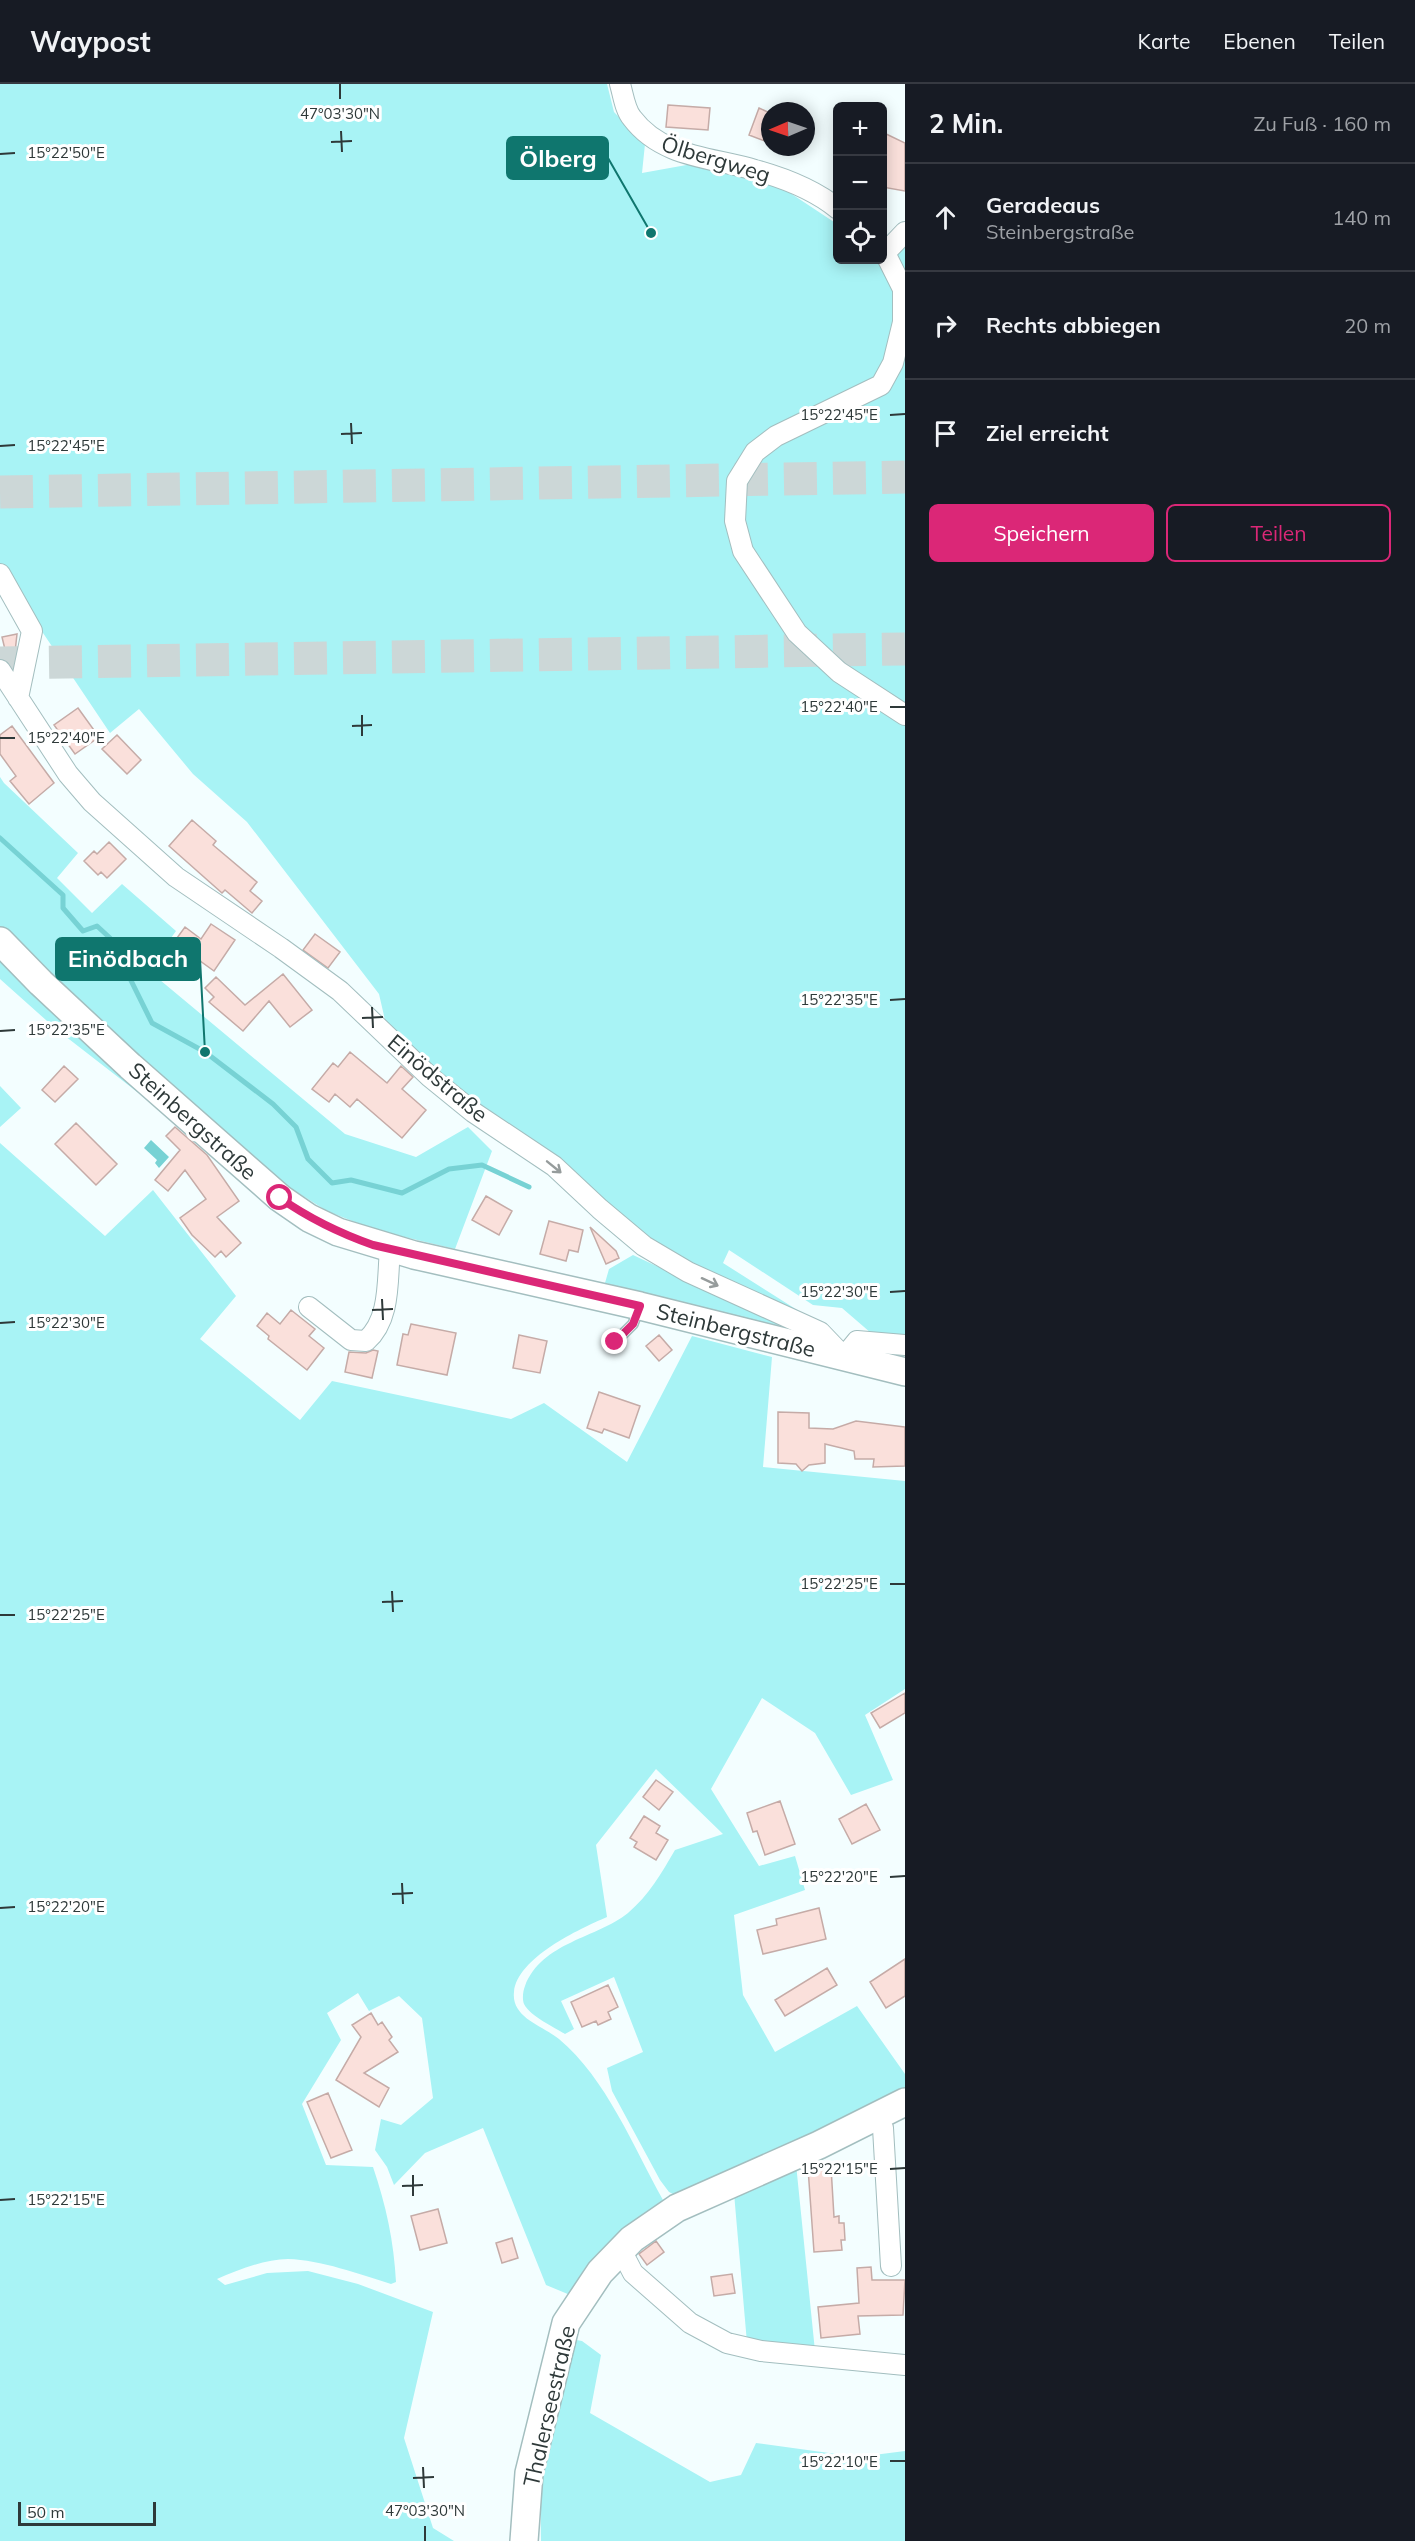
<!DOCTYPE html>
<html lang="de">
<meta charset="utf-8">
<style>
:root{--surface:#171b24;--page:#242831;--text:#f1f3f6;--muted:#9ea1a6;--line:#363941;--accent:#db2777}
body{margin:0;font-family:Mulish,sans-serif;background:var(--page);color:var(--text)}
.controls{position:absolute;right:18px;top:18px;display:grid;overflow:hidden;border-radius:9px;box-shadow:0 3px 15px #0003}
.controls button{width:54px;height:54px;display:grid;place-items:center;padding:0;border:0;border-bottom:2px solid var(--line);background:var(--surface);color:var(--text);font:30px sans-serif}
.compass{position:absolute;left:761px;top:18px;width:54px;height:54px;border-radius:50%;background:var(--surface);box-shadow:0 3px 15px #0003;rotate:268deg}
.scale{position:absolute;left:18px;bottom:15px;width:138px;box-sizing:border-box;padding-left:6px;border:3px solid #2e3939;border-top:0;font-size:16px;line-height:21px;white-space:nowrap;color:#2e3939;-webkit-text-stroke:4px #fff;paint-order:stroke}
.stop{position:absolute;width:18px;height:18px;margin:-14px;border:4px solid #db2777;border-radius:50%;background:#fff}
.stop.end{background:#db2777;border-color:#fff;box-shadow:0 2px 6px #0008}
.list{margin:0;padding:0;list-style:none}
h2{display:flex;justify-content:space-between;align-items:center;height:78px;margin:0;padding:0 24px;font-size:26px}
h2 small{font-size:20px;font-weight:400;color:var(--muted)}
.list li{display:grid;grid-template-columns:39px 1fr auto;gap:18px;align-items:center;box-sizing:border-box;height:108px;padding:0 24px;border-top:2px solid var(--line)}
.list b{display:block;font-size:22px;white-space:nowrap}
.list p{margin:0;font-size:20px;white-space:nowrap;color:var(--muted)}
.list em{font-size:20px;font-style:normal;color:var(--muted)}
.actions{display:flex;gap:12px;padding:18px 24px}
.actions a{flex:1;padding:14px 0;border:2px solid var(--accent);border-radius:9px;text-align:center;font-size:21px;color:var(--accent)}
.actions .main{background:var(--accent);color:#fff}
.icon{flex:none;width:33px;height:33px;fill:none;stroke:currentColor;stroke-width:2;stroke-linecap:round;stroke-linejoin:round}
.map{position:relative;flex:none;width:905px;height:2457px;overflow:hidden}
header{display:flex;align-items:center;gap:36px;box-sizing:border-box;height:84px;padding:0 30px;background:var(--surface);border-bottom:2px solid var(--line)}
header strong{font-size:28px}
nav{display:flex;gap:33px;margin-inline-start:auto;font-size:21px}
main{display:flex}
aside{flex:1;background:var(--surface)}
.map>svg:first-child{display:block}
.green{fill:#a8f3f5}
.water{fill:#77d2d4}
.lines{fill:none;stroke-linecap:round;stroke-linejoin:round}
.stream{stroke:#77d2d4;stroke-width:5}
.building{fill:#fae0db;stroke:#c5aba7;stroke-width:1.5}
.motorway-tunnel{stroke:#ccd7d7;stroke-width:33;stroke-dasharray:33 16;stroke-linecap:butt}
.service-casing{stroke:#a3bebf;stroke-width:12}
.minor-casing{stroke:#a3bebf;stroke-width:22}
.secondary-casing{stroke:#a3bebf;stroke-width:30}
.service{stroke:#fff;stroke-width:9}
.minor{stroke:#fff;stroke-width:20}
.secondary{stroke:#fff;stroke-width:27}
.oneway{stroke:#969c9c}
.route{stroke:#db2777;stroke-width:8}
.ticks{fill:none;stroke:#2e3939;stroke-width:2}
.labels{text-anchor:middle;stroke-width:6;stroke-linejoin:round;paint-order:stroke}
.street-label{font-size:22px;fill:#2e3939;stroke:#fff}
.ticks-label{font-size:15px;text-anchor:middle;fill:#2e3939;stroke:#fff;stroke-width:6;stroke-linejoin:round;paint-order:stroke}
.leader{fill:none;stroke:#0f766e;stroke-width:2}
.callout-dot{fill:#0f766e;stroke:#fff;stroke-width:2}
.callout{fill:#0f766e;stroke:#0f766e;stroke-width:2}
.callout-label{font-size:24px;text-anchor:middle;font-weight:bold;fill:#fff}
</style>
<header>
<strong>Waypost</strong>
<nav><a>Karte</a><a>Ebenen</a><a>Teilen</a></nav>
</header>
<main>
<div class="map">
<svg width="905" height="2457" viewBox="0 0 905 2457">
<rect width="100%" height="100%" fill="#f3feff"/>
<path class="green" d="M 0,0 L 607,0 L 614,28 L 645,60 L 642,89 L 692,80 L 772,97 L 837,140 L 838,176 L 882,176 L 905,159 L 905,1253 L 871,1249 L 842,1224 L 813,1221 L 729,1166 L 723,1179 L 813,1236 L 743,1208 L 649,1158 L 436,990 L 385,936 L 379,910 L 247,738 L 193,690 L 139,625 L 110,649 L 41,546 L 0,480 Z
M 0,693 L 4,699 L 78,769 L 57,794 L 92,829 L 122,800 L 176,847 L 148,886 L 345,1050 L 416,1073 L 468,1043 L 492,1067 L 455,1165 L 375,1146 L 327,1127 L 287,1102 L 82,925 L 0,843 Z
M 0,875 L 157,1019 L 154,1021 L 56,945 L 0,895 Z
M 0,1002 L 21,1024 L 0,1043 Z
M 0,1059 L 105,1152 L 153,1106 L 236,1212 L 200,1255 L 300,1336 L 332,1297 L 511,1335 L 544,1319 L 627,1378 L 692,1252 L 772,1273 L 763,1383 L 905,1397 L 905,1605 L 865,1631 L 893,1696 L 851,1711 L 815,1649 L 762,1614 L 711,1705 L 759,1782 L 795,1772 L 805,1806 L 734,1831 L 743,1911 L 775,1968 L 857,1922 L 905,1990 L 905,2005 L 679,2113 L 669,2108 L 660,2096 L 612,2007 L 607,1984 L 643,1968 L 614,1893 L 561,1917 L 574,1945 L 565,1950 C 554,1943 531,1933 524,1920 C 522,1915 523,1907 525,1902 C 542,1858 597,1854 628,1829 C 649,1811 661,1790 675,1766 L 723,1750 L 656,1685 L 596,1761 L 607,1833 C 579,1845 517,1874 514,1908 C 511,1934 543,1942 559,1955 C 606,1994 634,2064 663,2116 L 662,2122 L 575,2213 L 546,2201 L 483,2044 L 425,2069 L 394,2101 L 387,2083 L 375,2066 L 381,2035 L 401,2041 L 433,2014 L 422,1934 L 399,1912 L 369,1927 L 358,1909 L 327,1929 L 341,1956 L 302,2020 L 326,2081 L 373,2083 C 386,2121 394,2158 396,2198 L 391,2200 C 359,2190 321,2176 288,2175 C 265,2175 238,2186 217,2195 L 225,2201 L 267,2189 L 308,2187 L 358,2200 L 433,2228 L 404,2354 L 433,2444 L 454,2457 L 0,2457 Z
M 633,1171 L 791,1245 L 605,1199 L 609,1185 Z
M 796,2080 L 815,2267 L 747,2259 L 734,2109 Z
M 571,2255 L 582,2257 L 601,2271 L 590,2329 L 710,2398 L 741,2391 L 756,2359 L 858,2373 L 905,2367 L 905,2457 L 541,2457 L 540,2391 Z"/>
<path class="water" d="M 151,1056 L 169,1073 L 159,1084 L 155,1079 L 157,1076 L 144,1064 Z"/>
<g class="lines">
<path class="stream" d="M 0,754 L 63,811 L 63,824 L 83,847 L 97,842 L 110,854 L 152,939 L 205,968 L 273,1020 L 296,1043 L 308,1075 L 332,1099 L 351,1096 L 402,1109 L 449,1085 L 482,1081 L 529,1103"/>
</g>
<path class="building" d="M 668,21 L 710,24 L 708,46 L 666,43 Z
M 759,24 L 770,29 L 770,59 L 749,51 Z
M 882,48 L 905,59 L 905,107 L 882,103 L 885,81 L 882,80 Z
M 17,550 L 14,577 L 8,578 L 2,553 Z
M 78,624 L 99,653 L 75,670 L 54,641 Z
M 12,642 L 54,699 L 29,720 L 10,697 L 16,692 L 0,670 L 0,651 Z
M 117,651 L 141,676 L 127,690 L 102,665 Z
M 192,736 L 216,757 L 213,761 L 257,798 L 250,807 L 262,817 L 252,829 L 225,806 L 222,809 L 169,762 Z
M 109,758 L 126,775 L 107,794 L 101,788 L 98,791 L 84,777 L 94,767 L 97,770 Z
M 211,840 L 235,856 L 214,887 L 174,858 L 185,843 L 201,855 Z
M 315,850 L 340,868 L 328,884 L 303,866 Z
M 283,890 L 312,926 L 290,943 L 269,917 L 243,947 L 209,918 L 214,913 L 205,904 L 216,893 L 245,921 Z
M 350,968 L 387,999 L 401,982 L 413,993 L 402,1005 L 426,1026 L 402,1054 L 357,1015 L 350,1023 L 335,1010 L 329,1018 L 312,1005 L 333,979 L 338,983 Z
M 64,982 L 78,995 L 55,1018 L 42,1006 Z
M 76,1039 L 117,1080 L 96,1101 L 55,1060 Z
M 175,1043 L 207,1071 L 239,1117 L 217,1133 L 241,1159 L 226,1173 L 221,1167 L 215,1173 L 192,1151 L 180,1134 L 206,1115 L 185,1086 L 168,1107 L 155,1096 L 180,1066 L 166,1052 Z
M 486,1112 L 512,1127 L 499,1151 L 472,1136 Z
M 549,1137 L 583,1146 L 578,1168 L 569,1166 L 566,1177 L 540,1170 Z
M 590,1143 L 616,1167 L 619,1174 L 606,1180 Z
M 291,1226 L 315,1245 L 309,1252 L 324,1264 L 307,1286 L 268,1255 L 269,1252 L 257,1242 L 267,1229 L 280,1240 Z
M 411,1240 L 456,1249 L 447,1291 L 397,1281 L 403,1250 L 408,1251 Z
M 519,1251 L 547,1257 L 540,1289 L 513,1284 Z
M 659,1251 L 672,1266 L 659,1277 L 646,1262 Z
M 373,1266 L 378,1267 L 372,1294 L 345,1288 L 349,1268 L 366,1269 Z
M 599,1308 L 640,1322 L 629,1354 L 604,1345 L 602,1349 L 587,1344 Z
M 778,1328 L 809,1329 L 809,1344 L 833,1345 L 856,1337 L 905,1343 L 905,1382 L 873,1383 L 874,1375 L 855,1375 L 854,1367 L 825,1360 L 825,1379 L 809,1381 L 802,1387 L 796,1380 L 778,1379 Z
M 905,1609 L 905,1629 L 880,1644 L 871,1629 Z
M 656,1696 L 673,1708 L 659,1726 L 643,1713 Z
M 780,1717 L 795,1760 L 765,1771 L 757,1747 L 753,1748 L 747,1729 Z
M 866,1720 L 880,1746 L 852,1760 L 839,1735 Z
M 644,1732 L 660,1742 L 656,1749 L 668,1756 L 656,1776 L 634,1763 L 637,1758 L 630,1754 Z
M 819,1824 L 826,1855 L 763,1870 L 757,1846 L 777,1841 L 776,1835 Z
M 905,1875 L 905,1912 L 886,1924 L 870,1898 Z
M 827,1884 L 837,1901 L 785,1932 L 775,1916 Z
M 608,1901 L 618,1923 L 608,1928 L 611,1935 L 598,1941 L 596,1937 L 582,1943 L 571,1918 Z
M 371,1929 L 378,1941 L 382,1938 L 392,1953 L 389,1956 L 398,1968 L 364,1989 L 389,2004 L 379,2023 L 336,1996 L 361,1953 L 352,1941 Z
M 328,2009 L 352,2066 L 331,2074 L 307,2018 Z
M 831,2083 L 834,2133 L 839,2132 L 839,2139 L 844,2139 L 845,2156 L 841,2156 L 842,2166 L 814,2168 L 808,2084 Z
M 438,2125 L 447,2159 L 420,2166 L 411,2132 Z
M 512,2154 L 518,2174 L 502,2179 L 496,2159 Z
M 656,2157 L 664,2168 L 647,2181 L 639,2170 Z
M 871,2183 L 872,2196 L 905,2196 L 903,2231 L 858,2232 L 860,2250 L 821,2254 L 818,2223 L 859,2219 L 857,2184 Z
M 732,2190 L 735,2209 L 714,2212 L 711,2193 Z"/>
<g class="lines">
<path class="motorway-tunnel" d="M 0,408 L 905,393
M 0,579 L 905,565"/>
<defs>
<path id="service" d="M 615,1258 L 633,1240 L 639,1224"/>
<path id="minor" d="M 620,0 C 623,10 625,26 632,34 C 662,74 712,73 755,86 C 784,94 815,106 838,125
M 882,166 L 885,169 L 905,148
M 885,169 L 903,205 L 903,238 L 893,279 L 881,301 L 776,352 L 755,368 L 737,397 L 735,437 L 743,467 L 797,549 L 839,588 L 905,631
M 0,490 L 32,547 L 18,614
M 0,586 L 68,690 L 92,718 L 176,793 L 281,864 L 340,907 L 430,993 L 473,1028 L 554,1082 L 600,1125 L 644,1162 L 688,1188 L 820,1248 L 844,1273 L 857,1257 L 905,1261
M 309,1223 L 351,1256 L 366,1257 C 391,1235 387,1196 390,1166
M 876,2033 L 883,2044 L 891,2182
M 621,2166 L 633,2189 L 690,2239 L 727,2259 L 761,2267 L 905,2281"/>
<path id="secondary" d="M 0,857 L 41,899 L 130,982 L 280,1114 L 309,1134 L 338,1148 L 414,1171 L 640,1222 L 905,1288
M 524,2457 L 529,2389 L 566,2239 L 600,2188 L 632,2155 L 677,2124 L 819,2061 L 905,2018"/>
</defs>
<use href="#service" class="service-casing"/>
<use href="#minor" class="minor-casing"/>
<use href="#secondary" class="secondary-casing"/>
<use href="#service" class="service"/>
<use href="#minor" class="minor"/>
<use href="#secondary" class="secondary"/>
</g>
<defs><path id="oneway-shaft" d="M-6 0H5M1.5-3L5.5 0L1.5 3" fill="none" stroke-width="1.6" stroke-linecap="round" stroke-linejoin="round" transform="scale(1.5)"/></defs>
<g class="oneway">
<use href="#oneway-shaft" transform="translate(554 1083) rotate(39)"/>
<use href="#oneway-shaft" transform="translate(710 1198) rotate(25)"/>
</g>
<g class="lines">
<path class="route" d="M 280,1114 C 310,1135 339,1149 373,1161 L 640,1222 L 633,1240 L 615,1258"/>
</g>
<path class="ticks" d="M 340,0 L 340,15M 341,47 L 342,68M 331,58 L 352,57M 0,70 L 15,69M 890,331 L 905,330M 351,339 L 352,360M 341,350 L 362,349M 0,362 L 15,361M 890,623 L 905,623M 362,631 L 362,652M 352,642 L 372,641M 0,654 L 15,654M 890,916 L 905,915M 372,923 L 373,944M 362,934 L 383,933M 0,947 L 15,946M 890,1208 L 905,1207M 382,1215 L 383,1236M 372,1226 L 393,1225M 0,1239 L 15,1238M 890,1500 L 905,1500M 392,1507 L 393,1528M 382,1518 L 403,1517M 0,1531 L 15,1531M 890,1793 L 905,1792M 402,1799 L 403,1820M 392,1810 L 413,1809M 0,1824 L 15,1823M 890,2085 L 905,2084M 413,2091 L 413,2112M 402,2102 L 423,2101M 0,2116 L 15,2115M 890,2377 L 905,2377M 423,2383 L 424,2404M 413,2394 L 434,2393M 425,2442 L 425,2457"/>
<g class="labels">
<g class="street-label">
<text transform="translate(716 75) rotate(17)" y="8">Ölbergweg</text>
<text transform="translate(438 994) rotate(40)" y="8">Einödstraße</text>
<text transform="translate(193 1037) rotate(42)" y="8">Steinbergstraße</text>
<text transform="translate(736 1246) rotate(14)" y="8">Steinbergstraße</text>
<text transform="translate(549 2322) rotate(-77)" y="8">Thalerseestraße</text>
</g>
</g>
<g class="ticks-label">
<text x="340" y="35">47°03'30"N</text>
<text x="66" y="74">15°22'50"E</text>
<text x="839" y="336">15°22'45"E</text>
<text x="66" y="367">15°22'45"E</text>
<text x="839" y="628">15°22'40"E</text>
<text x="66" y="659">15°22'40"E</text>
<text x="839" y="921">15°22'35"E</text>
<text x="66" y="951">15°22'35"E</text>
<text x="839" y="1213">15°22'30"E</text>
<text x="66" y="1244">15°22'30"E</text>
<text x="839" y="1505">15°22'25"E</text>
<text x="66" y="1536">15°22'25"E</text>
<text x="839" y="1798">15°22'20"E</text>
<text x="66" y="1828">15°22'20"E</text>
<text x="839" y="2090">15°22'15"E</text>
<text x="66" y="2121">15°22'15"E</text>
<text x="839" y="2383">15°22'10"E</text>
<text x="425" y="2432">47°03'30"N</text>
</g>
<path class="leader" d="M651 149L608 74M205 968L200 875"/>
<g class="callout-dot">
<circle cx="651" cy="149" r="6"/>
<circle cx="205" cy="968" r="6"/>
</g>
<g class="callout">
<rect x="507" y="53" width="101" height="42" rx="6"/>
<rect x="56" y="854" width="144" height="42" rx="6"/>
</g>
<g class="callout-label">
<text x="558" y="83">Ölberg</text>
<text x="128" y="883">Einödbach</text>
</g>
</svg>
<div class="controls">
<button>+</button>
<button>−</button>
<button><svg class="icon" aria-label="locate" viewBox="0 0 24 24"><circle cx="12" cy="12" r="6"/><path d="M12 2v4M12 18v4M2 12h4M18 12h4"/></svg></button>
</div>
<svg class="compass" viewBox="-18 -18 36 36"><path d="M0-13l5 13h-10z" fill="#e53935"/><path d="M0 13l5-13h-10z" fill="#9ea1a6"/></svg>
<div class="scale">50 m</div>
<div class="stop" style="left:280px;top:1114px"></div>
<div class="stop end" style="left:615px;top:1258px"></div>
</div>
<aside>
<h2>2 Min.<small>Zu Fuß · 160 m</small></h2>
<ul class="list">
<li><svg class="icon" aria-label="ahead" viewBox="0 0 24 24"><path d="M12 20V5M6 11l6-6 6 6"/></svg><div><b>Geradeaus</b><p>Steinbergstraße</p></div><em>140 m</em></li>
<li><svg class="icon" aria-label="right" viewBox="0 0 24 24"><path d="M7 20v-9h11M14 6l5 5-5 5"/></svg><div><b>Rechts abbiegen</b></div><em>20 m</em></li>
<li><svg class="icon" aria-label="arrive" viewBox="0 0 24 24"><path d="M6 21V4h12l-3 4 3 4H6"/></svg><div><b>Ziel erreicht</b></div></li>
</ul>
<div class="actions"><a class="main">Speichern</a><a>Teilen</a></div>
</aside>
</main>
